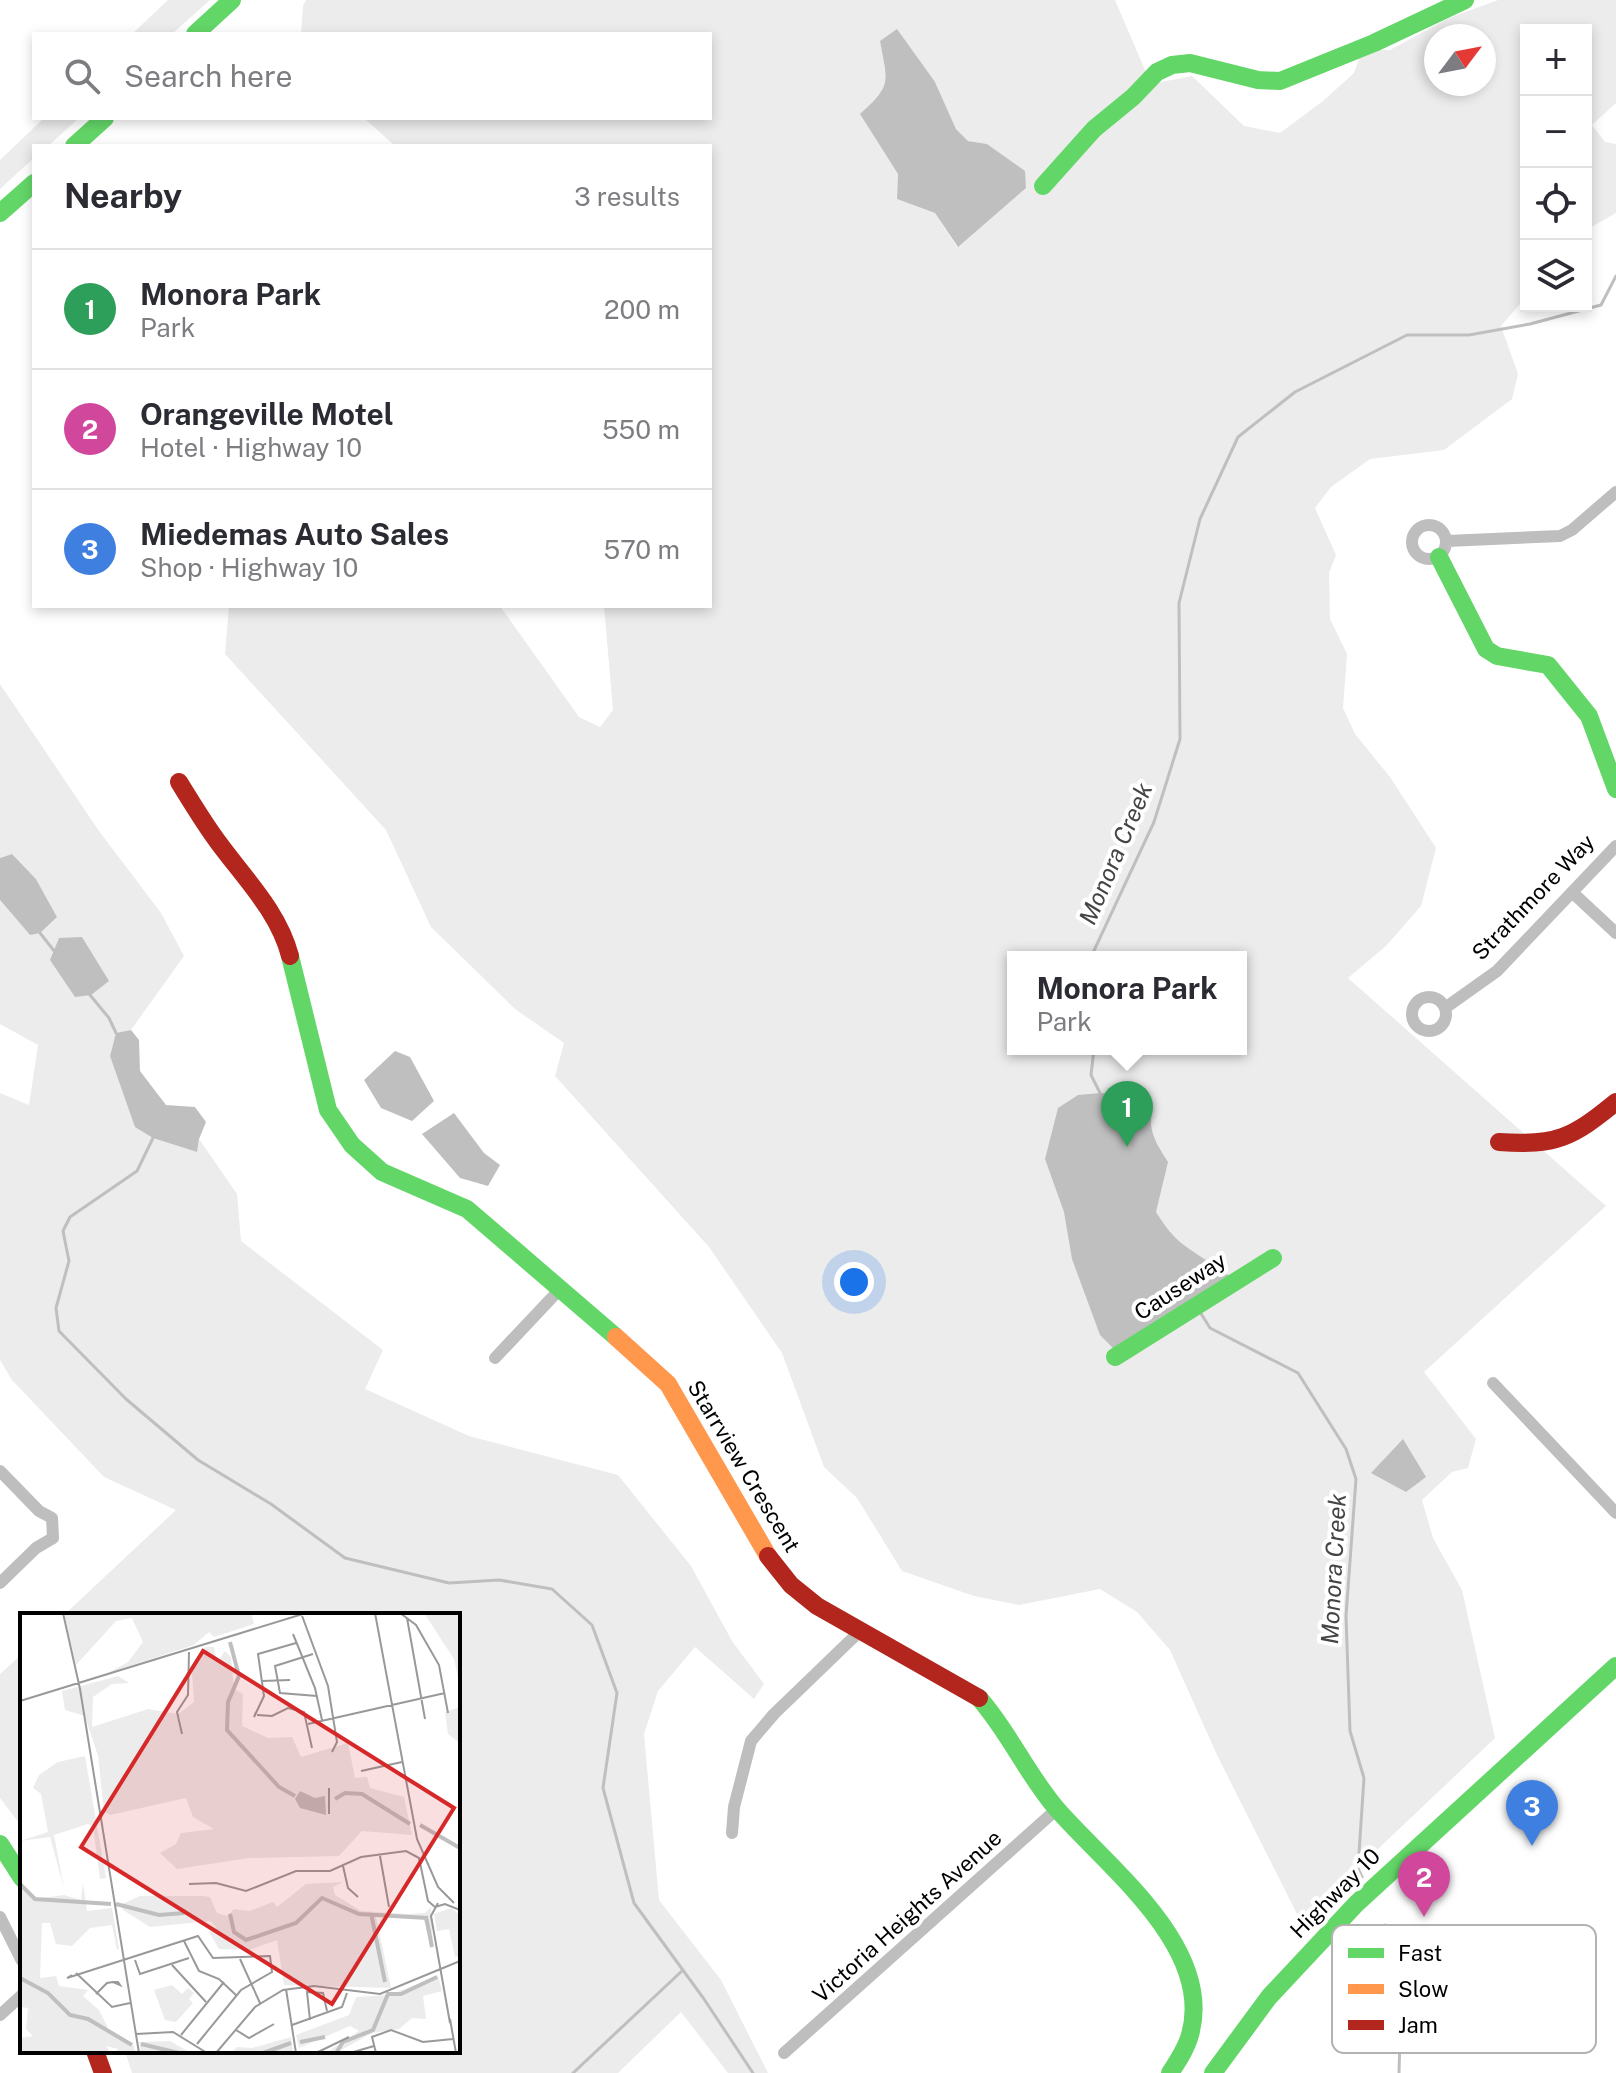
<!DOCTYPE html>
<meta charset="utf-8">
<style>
:root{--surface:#fff;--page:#f2f2f3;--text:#2b2b33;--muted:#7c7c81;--line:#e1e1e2;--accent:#595959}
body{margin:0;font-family:"Public Sans",sans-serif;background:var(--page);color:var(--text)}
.controls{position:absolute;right:24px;top:24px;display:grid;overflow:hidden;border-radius:0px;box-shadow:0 4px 12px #0003}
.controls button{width:72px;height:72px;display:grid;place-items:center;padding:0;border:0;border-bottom:2px solid var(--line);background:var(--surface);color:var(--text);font:40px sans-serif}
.compass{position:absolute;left:1424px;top:24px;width:72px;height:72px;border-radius:50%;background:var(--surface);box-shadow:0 4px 12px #0003;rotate:58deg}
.you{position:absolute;left:854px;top:1282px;width:28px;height:28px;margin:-20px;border:6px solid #fff;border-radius:50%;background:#1a73e8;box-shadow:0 0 0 12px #1a73e833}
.badge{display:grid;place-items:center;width:52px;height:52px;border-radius:50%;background:var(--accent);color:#fff;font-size:26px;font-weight:700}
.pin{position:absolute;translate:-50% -66px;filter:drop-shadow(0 2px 4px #0008)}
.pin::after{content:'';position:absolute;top:42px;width:28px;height:24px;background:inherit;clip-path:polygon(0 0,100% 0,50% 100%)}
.popup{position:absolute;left:1007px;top:951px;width:240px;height:104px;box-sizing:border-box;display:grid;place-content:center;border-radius:0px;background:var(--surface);filter:drop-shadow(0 2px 6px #0005);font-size:26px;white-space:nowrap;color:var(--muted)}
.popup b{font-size:30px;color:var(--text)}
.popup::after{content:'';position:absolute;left:50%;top:100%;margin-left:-16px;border:16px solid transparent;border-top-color:var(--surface)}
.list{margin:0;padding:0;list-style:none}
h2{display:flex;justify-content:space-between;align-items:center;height:104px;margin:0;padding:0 32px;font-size:34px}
h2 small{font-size:26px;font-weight:400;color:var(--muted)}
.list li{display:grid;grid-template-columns:52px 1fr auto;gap:24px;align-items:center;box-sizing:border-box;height:120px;padding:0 32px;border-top:2px solid var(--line)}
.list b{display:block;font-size:30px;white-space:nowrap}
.list p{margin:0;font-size:26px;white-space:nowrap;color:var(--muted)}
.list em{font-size:26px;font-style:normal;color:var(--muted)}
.icon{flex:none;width:44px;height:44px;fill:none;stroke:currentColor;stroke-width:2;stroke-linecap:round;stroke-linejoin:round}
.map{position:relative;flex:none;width:1616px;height:2073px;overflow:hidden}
.search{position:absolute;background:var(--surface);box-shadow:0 4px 12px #0003;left:32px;top:32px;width:680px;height:88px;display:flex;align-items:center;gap:20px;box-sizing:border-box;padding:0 28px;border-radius:0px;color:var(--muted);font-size:30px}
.panel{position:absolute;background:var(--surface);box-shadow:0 4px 12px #0003;left:32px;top:144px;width:680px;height:464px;border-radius:0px}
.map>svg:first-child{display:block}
.green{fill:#ececec;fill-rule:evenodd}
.water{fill:#bfbfbf}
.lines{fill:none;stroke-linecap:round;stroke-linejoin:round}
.stream{stroke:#bfbfbf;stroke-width:3}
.street{stroke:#bebebe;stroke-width:12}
.fast{stroke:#63d668;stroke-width:18}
.slow{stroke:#ff974d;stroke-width:18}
.jam{stroke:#b3261e;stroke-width:18}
.labels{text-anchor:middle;stroke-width:8;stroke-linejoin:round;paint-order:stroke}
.street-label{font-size:22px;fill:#000;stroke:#fff}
.water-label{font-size:24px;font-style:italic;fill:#444;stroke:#fff}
.inset-river{fill:none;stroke:#bfbfbf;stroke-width:4}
.inset-road{fill:none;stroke:#999;stroke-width:2}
.view{fill:#d62828;fill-opacity:0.15;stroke:#d62828;stroke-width:4}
.inset-edge{fill:none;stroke:#000;stroke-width:4}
.key{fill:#fff;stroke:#b2b2b2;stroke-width:2}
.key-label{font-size:22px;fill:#000}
</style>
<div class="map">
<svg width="1616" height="2073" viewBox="0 0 1616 2073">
<rect width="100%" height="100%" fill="#fff"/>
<path class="green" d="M 168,0 L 210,0 L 172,34 L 132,34 Z
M 306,0 L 1115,0 L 1151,84 L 1192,76 L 1244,126 L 1280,133 L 1323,101 L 1354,73 L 1362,50 L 1390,50 L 1449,18 L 1498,0 L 1616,0 L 1616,103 L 1592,125 L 1605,142 L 1616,144 L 1616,213 L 1586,230 L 1586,30 L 1526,30 L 1526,297 L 1501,326 L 1518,374 L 1512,399 L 1444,450 L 1370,459 L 1331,487 L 1315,508 L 1336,555 L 1329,573 L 1330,619 L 1347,654 L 1343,708 L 1355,734 L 1390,777 L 1436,848 L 1421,906 L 1386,946 L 1348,978 L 1606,1206 L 1424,1372 L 1476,1439 L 1468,1468 L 1452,1472 L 1422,1500 L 1433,1538 L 1462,1590 L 1495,1738 L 1301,1922 L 1217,1755 L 1170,1650 L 1137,1612 L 1100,1589 L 1019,1605 L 974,1596 L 902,1571 L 857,1498 L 824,1467 L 782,1353 L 709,1247 L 555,1076 L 564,1043 L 515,1009 L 431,927 L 386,830 L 225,654 L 229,606 L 500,606 L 579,717 L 600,727 L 613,710 L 604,606 L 710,606 L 710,146 L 395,146 L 364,118 L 710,118 L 710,34 L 301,34 L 303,6 ZM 1436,36 L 1484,36 L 1484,84 L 1436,84 ZM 880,41 L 935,82 L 956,129 L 968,141 L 987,144 L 1024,171 L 1025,189 L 957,247 L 935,213 L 897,199 L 898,174 L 861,114 C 892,85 887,81 880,41 ZM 1013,957 L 1241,957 L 1241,1049 L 1013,1049 Z
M 44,118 L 79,118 L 48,146 L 34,146 L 34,158 L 0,189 L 0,160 Z
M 0,684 L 99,831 L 161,913 L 184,956 L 131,1030 L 116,1034 L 110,1056 L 141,1130 L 153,1138 L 197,1152 L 199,1139 L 237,1194 L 241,1241 L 383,1350 L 365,1389 L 469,1436 L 618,1475 L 691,1566 L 732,1641 L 764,1684 L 754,1699 L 695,1647 L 658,1691 L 644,1734 L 659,1900 L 721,1980 L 768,2073 L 728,2073 L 681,2012 L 618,2073 L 132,2073 L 125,2051 L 458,2051 L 458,1615 L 64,1615 L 176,1510 L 104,1477 L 12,1380 L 0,1360 L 0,1093 L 29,1105 L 38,1045 L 0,1024 L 0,900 L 30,935 L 57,917 L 36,879 L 12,854 L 0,858 Z
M 22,1654 L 22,1827 L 0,1798 L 0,1674 Z"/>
<path class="water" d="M 897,29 L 935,82 L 956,129 L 968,141 L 987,144 L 1025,171 L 1026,188 L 958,247 L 935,213 L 897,199 L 898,174 L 860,114 C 893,85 887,81 880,41 Z
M 12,854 L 36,879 L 57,917 L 40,933 L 30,935 L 0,900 L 0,858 Z
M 82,937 L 109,981 L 91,995 L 75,997 L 50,960 L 59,938 Z
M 131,1030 L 139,1040 L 140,1071 L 166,1105 L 195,1107 L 206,1122 L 199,1139 L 197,1152 L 153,1138 L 135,1127 L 110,1056 L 116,1033 Z
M 395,1051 L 410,1057 L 434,1101 L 412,1121 L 381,1108 L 364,1080 Z
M 1101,1093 L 1148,1097 C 1153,1108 1151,1113 1151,1124 C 1152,1138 1161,1151 1168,1162 L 1156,1212 C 1173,1239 1180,1243 1206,1260 C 1216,1266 1219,1273 1232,1276 L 1115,1350 L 1100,1335 L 1072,1259 L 1064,1212 L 1045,1159 L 1058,1108 L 1078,1095 Z
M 454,1113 L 484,1153 L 500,1165 L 488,1186 L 460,1178 L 422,1134 Z
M 1403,1439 L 1426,1477 L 1406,1492 L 1371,1473 Z"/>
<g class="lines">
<path class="stream" d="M 40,933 L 55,952
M 1091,957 L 1154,822 L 1180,739 L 1179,603 L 1200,519 L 1238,437 L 1295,392 L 1407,335 L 1469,335 L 1530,324 L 1601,305 L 1616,276
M 90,995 L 109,1018 L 116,1033
M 1094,1049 L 1091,1075 L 1101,1095
M 153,1138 L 137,1171 L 70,1217 L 63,1231 L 69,1261 L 56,1308 L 59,1331 L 126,1399 L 198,1460 L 271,1504 L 345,1558 L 449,1583 L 499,1580 L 552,1589 L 592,1625 L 617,1693 L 603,1788 L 634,1903 L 704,1999 L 753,2073
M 1200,1312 L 1210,1328 L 1298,1373 L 1346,1449 L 1356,1479 L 1346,1616 L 1350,1731 L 1364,1778 L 1358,1868 L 1362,1877
M 1385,1925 L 1387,1987 L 1400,2035 L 1399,2073
M 573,2073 L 683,1970"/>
<path class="street" d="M1412 542a17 17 0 1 1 34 0a17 17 0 1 1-34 0Z
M 1447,541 L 1560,536 L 1572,530 L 1616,492
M 1573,893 L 1616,933
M1412 1014a17 17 0 1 1 34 0a17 17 0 1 1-34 0Z
M 1445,1008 L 1497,971 L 1616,846
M 495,1358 L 561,1288
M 1493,1383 L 1616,1513
M 0,1471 L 39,1511 L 52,1518 L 53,1538 L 36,1548 L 0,1583
M 732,1833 L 734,1807 L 751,1741 L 774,1714 L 859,1632
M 0,1917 L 22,1961
M 0,2015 L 22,1995
M 784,2053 L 1057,1809"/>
<path class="fast" d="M 195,34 L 232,0
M 74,146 L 105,118
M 1043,186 L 1094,129 L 1133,97 L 1157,72 L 1172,65 L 1190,63 L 1258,80 L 1280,81 L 1374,43 L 1465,0
M 0,213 L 34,183
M 1439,557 L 1486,649 L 1497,656 L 1548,665 L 1589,716 L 1616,789
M 290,956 L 328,1110 L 352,1145 L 382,1172 L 467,1209 L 616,1337
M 1115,1357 L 1273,1258
M 979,1698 C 1009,1732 1027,1774 1056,1808 C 1107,1867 1215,1947 1190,2035 C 1186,2049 1178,2061 1170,2073
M 0,1844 L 22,1878
M 1213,2073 L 1269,1997 L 1356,1904 L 1616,1666"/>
<path class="slow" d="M 616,1337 L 668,1384 L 768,1556"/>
<path class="jam" d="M 179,782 C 190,800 201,818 213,835 C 240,874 278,909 290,956
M 1499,1142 C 1556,1146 1572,1138 1616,1102
M 768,1556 L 791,1585 L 817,1606 L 979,1698
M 95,2051 L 103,2073"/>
</g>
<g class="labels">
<g class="street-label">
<text transform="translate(1533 897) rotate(-46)" y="8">Strathmore Way</text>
<text transform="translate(1180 1286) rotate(-33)" y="8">Causeway</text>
<text transform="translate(744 1466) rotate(59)" y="8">Starrview Crescent</text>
<text transform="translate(1335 1893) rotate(-45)" y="8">Highway 10</text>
<text transform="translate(907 1916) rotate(-42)" y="8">Victoria Heights Avenue</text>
</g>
<g class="water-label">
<text transform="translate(1116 854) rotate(-67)" y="8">Monora Creek</text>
<text transform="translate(1334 1569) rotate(-87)" y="8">Monora Creek</text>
</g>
</g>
<g transform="translate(20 1613)">
<rect width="440" height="440" fill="#fff"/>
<path d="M 44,0 L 231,0 L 234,11 L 194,24 L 189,19 L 174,32 L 88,60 L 108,49 L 123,29 L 112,5 L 96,8 L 56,52 ZM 404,0 L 440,0 L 440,73 L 434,46 ZM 185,34 L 194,34 L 197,50 L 205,38 L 211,44 L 214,76 L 223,81 L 222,113 L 248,125 L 272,124 L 281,144 L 328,130 L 335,165 L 347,164 L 350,175 L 384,184 L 392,222 L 342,218 L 319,243 L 229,245 L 157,256 L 140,240 L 156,231 L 161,220 L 194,216 L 173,204 L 166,185 L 90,202 L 84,198 L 78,143 L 65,103 L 45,97 L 42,78 L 98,63 L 109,70 L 92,71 L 73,84 L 72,114 L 128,96 L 158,101 L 174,89 L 172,60 ZM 440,94 L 440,130 L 428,121 L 425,99 ZM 65,143 L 86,265 L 80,266 L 73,213 L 68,211 L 34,222 L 44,275 L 30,224 L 0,228 L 28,219 L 21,181 L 13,175 L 19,162 L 38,149 ZM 323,269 L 313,274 L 315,282 L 341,298 L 388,301 L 405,300 L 411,294 L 413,336 L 403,304 L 356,304 L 371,375 L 264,372 L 257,327 L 229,337 L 199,336 L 189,319 L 196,314 L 190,308 L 130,314 L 103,297 L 102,291 L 120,283 L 183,283 L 190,284 L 197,300 L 207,303 L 214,296 L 229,298 L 253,289 L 257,294 L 286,271 ZM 0,270 L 16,286 L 44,282 L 61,287 L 63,270 L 67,298 L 92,295 L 99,336 L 97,337 L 92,312 L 70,315 L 52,333 L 36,331 L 30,310 L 22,310 L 20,365 L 36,363 L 39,373 L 68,377 L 63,383 L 79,397 L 89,417 L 114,433 L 115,440 L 95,440 L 98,436 L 86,433 L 91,440 L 0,440 L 0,425 L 13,423 L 6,416 L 8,395 L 0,394 ZM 431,295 L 440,302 L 440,343 L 435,344 L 429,316 L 417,318 L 414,301 ZM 418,363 L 422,378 L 403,383 L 406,406 L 392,405 L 379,416 L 352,420 L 316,440 L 306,440 L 339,418 L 330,413 L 279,435 L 276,422 L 329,402 L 336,384 L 369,382 ZM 152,372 L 162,381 L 168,375 L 174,380 L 169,386 L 173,390 L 156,409 L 145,407 L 134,377 ZM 271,424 L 273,440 L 211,440 L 217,434 L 232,435 ZM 150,428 L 171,440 L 121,440 L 119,429 Z" fill="#ececec"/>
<path d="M 280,178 L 295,185 L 305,183 L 306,202 L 280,195 L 275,186 Z" fill="#bfbfbf"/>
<path class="inset-river" d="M 210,29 L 219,63 L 208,89 L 207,117 L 259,174 L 275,183M 315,186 L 325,180 L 342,181 L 390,211M 400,212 L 440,235M 0,271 L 15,286 L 91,291M 96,291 L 139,302 L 164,300M 351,300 L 365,369M 210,301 L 214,319 L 226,327 L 276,310 L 302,285 L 339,301 L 408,305M 406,304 L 412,334M 0,365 L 28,380 L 50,402 L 68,406 L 112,432M 280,429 L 305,424M 121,431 L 159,440M 243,440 L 271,430M 316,440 L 323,429 L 353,417 L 368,381 L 381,381 L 417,364"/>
<path class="inset-road" d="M 43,0 L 60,76 L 119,440M 281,0 L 308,73 L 317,129 L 312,139M 355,0 L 397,226 L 418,274 L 434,290M 380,0 L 396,12 L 419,52 L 428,100M 387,5 L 405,106M 273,21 L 295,75 L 302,107M 293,41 L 255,53 L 260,80 L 297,83M 242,68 L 270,67M 0,88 L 286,0M 236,99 L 234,104 L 244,83 L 238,41 L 276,30M 237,102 L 252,103 L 268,95 L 284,99 L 292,135M 288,111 L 425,80M 162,121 L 157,99 L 168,82 L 169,39M 341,158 L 382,149M 309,175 L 309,201M 360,243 L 369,294M 323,253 L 328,275 L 338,284M 169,271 L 196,270 L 226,278 L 276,258 L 310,258 L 341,244 L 386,238 L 399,245 L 408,288 L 415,294M 418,290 L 411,303 L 430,410M 415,294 L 425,291 L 440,297M 164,328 L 179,358 L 199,366 L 217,383M 220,346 L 240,390M 115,347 L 120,361 L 169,345M 152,352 L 186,389M 56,360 L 92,394 L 110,390M 52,362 L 47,365 L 178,323 L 193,345 L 250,343 L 252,359 L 221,377 L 177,431M 266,376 L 276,440M 76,381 L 87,370 L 93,369 L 98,369 L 100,372 L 93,369M 430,406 L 436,440M 290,407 L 287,379 L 303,380 L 307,398M 272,412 L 322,394 L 327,380M 216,417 L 229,425 L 254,411M 116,421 L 153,419 L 187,440M 161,422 L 204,369M 196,440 L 235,394 L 263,377 L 294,373 L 360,381 L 440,348M 296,440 L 329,424M 330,440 L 354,433M 356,440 L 352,424 L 371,417 L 403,429 L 433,426"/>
<path class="view" d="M 183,38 L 434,195 L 312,391 L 61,234 Z"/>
<rect width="440" height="440" class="inset-edge"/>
</g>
<rect x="1332" y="1925" width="264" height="128" rx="12" class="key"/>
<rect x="1348" y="1948" width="36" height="10" fill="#63d668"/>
<rect x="1348" y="1984" width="36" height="10" fill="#ff974d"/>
<rect x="1348" y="2020" width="36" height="10" fill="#b3261e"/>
<g class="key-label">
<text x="1398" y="1961">Fast</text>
<text x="1398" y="1997">Slow</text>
<text x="1398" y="2033">Jam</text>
</g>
</svg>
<div class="controls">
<button>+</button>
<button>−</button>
<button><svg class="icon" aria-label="locate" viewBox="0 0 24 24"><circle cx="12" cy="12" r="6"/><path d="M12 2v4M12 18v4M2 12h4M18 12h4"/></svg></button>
<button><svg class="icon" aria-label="layers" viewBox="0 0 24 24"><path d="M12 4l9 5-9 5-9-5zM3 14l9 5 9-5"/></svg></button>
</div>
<svg class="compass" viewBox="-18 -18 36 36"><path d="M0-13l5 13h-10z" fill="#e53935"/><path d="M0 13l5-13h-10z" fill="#7c7c81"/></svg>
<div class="you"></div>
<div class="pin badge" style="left:1127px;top:1147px;background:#2e9e5b">1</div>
<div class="popup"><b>Monora Park</b>Park</div>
<div class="pin badge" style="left:1424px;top:1917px;background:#d1479c">2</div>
<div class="pin badge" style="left:1532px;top:1846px;background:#3f7fe0">3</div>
<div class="search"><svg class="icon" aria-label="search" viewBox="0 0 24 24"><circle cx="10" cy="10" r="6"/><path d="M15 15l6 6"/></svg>Search here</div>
<section class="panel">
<h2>Nearby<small>3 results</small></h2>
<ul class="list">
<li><span class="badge" style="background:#2e9e5b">1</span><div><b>Monora Park</b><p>Park</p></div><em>200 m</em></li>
<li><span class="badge" style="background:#d1479c">2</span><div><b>Orangeville Motel</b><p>Hotel · Highway 10</p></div><em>550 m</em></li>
<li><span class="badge" style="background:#3f7fe0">3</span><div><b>Miedemas Auto Sales</b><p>Shop · Highway 10</p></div><em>570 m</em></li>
</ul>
</section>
</div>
